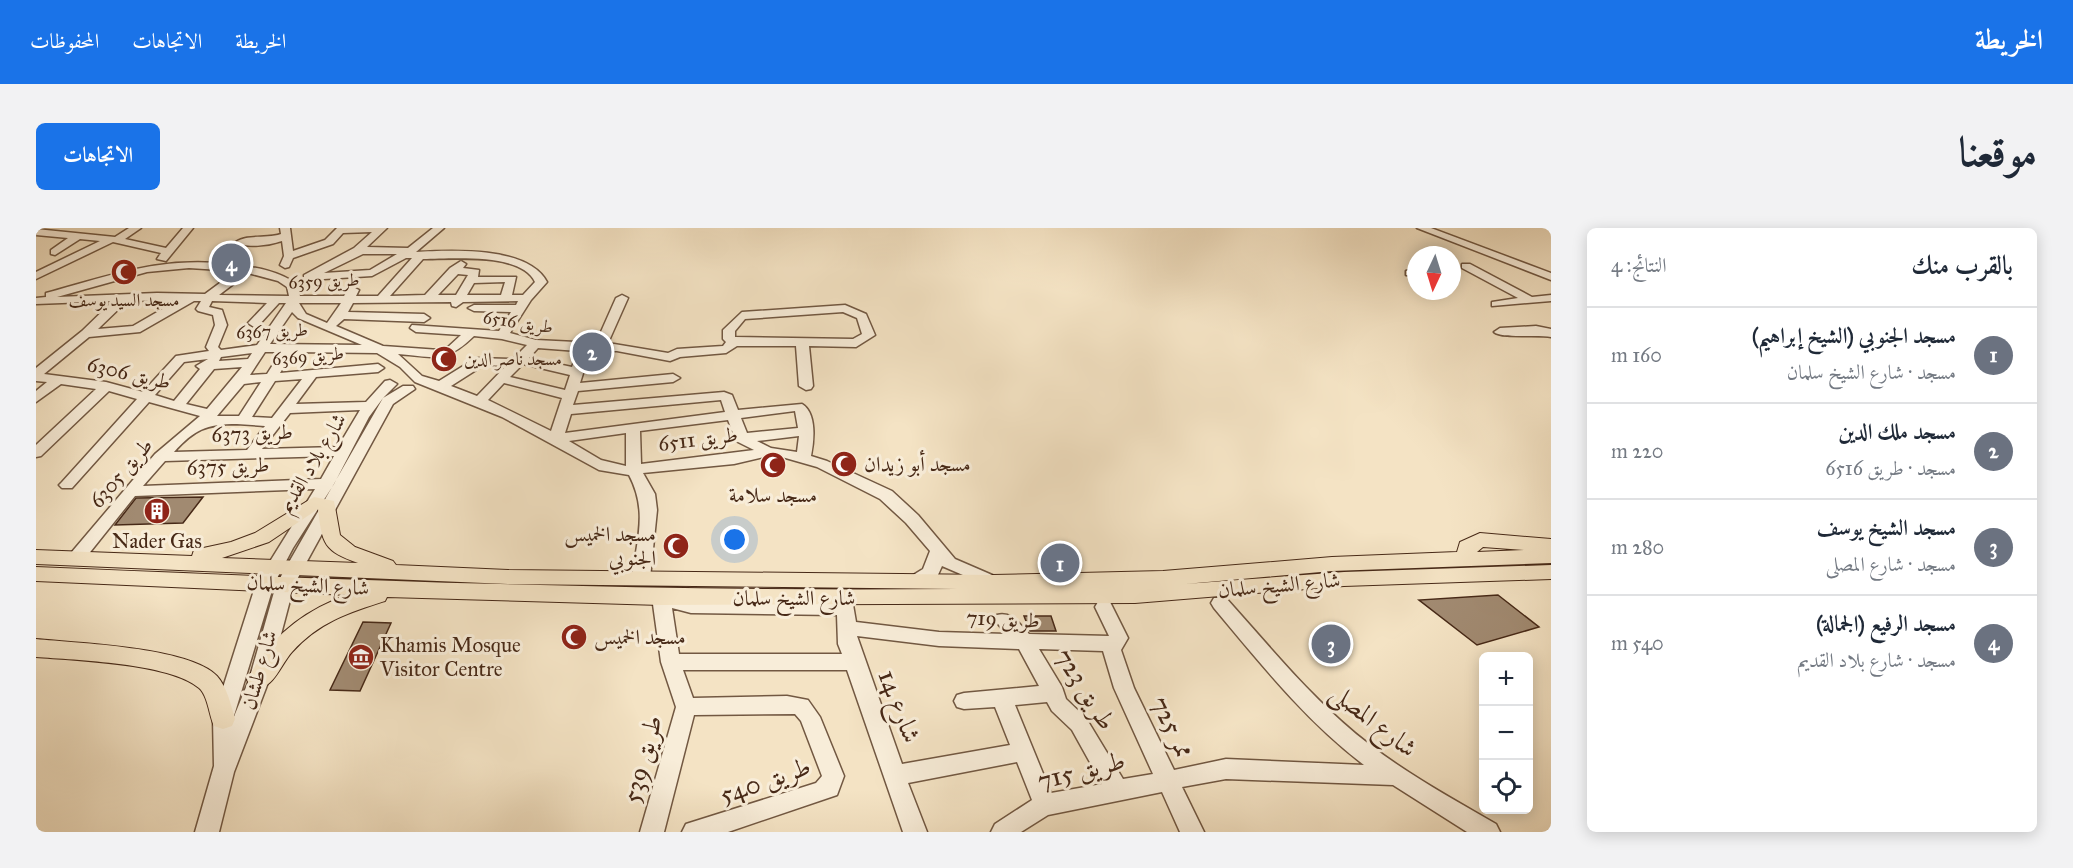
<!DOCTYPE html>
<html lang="ar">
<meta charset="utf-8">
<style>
:root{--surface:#fff;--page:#f2f2f3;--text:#1f2937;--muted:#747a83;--line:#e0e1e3;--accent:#1a73e8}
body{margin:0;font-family:"IM FELL Great Primer",Amiri,serif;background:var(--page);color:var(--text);direction:rtl}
.controls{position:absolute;right:18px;bottom:18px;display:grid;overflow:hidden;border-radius:9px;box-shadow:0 3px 15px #0003}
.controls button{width:54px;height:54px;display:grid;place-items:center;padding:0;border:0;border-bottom:2px solid var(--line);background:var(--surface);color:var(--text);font:30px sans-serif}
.compass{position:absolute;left:1371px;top:18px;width:54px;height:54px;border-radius:50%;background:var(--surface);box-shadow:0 3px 15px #0003;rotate:184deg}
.you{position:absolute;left:699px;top:312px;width:21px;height:21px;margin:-15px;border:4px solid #fff;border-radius:50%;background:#1a73e8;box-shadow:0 0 0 9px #1a73e833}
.badge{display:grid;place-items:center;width:39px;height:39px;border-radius:50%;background:var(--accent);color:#fff;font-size:20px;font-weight:700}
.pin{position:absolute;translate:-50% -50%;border:3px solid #fff;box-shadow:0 2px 6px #0006}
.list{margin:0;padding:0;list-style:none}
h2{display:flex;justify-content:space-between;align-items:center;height:78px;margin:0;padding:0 24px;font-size:26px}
h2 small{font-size:20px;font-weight:400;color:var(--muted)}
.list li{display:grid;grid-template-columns:39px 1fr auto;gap:18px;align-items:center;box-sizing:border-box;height:96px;padding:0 24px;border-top:2px solid var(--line)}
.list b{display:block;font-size:22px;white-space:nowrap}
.list p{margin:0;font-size:20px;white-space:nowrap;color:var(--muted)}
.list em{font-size:20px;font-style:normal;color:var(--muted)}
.icon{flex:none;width:33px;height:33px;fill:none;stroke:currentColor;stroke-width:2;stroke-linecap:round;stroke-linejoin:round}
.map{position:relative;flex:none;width:1515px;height:604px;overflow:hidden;direction:ltr;border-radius:9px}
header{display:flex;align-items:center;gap:36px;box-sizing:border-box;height:84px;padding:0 30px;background:var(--accent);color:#fff}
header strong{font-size:28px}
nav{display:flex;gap:33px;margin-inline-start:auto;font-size:21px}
.intro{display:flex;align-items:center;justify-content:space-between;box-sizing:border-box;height:144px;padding:0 36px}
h1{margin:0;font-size:42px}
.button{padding:15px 27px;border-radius:9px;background:var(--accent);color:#fff;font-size:21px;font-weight:700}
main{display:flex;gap:36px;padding:0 36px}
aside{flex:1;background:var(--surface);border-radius:9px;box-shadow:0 3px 15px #0003}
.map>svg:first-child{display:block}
.building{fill:#a18a71;stroke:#472917;stroke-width:1.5}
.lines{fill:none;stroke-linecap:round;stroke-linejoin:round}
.minor-casing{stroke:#725842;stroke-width:3}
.major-casing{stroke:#472917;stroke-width:2}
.minor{fill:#f8edd9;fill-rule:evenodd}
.major{fill:#f4e3c4;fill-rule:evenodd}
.labels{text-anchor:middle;stroke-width:6;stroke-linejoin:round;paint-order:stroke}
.far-street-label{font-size:18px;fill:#472917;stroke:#f8edd9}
.far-poi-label{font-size:18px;fill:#472917;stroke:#f8edd9}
.street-label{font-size:21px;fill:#472917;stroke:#f8edd9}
.poi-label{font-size:21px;fill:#472917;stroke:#f8edd9;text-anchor:start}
.near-street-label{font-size:26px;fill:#472917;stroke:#f8edd9}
</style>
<header>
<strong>الخريطة</strong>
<nav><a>الخريطة</a><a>الاتجاهات</a><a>المحفوظات</a></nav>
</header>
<div class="intro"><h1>موقعنا</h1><a class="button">الاتجاهات</a></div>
<main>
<aside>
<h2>بالقرب منك<small>النتائج: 4</small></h2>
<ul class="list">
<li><span class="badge" style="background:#6b7280">1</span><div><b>مسجد الجنوبي (الشيخ إبراهيم)</b><p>مسجد · شارع الشيخ سلمان</p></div><em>160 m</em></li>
<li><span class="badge" style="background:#6b7280">2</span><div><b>مسجد ملك الدين</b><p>مسجد · طريق 6516</p></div><em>220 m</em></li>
<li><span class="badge" style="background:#6b7280">3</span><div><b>مسجد الشيخ يوسف</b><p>مسجد · شارع المصلى</p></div><em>280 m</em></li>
<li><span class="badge" style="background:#6b7280">4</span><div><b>مسجد الرفيع (الجمالة)</b><p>مسجد · شارع بلاد القديم</p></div><em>540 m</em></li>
</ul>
</aside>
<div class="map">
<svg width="1515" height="604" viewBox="0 0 1515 604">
<rect width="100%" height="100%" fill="#f4e3c4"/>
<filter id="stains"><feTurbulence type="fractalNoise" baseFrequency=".00333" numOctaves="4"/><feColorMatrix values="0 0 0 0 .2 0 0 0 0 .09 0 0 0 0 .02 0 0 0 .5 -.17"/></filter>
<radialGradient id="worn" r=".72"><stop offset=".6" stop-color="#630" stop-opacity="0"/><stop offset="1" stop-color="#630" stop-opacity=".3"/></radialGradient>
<path class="building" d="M 167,269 L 147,295 L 79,297 L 100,270 Z
M 1462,367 L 1503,399 L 1441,417 L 1383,372 Z
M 988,388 L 1015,388 L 1020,403 L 994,403 Z
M 327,394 L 355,395 L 324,463 L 294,462 Z"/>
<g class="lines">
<defs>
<path id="minor" d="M 93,0 L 105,0 L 89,11 L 130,20 L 147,0 L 157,0 L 130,33 L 121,31 L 125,25 L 77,14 L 0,51 L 0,44 L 64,13 L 44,11 L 19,27 L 15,26 L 15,22 L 32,10 L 0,7 L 0,1 L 79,9 Z
M 244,0 L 254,0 L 257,23 L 289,12 L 301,0 L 351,0 L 331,19 L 372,20 L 397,0 L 408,0 L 380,24 C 415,22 492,18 511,54 L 495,72 L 474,105 L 500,112 L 560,115 L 580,70 L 586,67 L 592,70 L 572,115 L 632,125 L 641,121 L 687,118 L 690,114 L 687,111 L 687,102 L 706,84 L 809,77 L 830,86 L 839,107 L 820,119 L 773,118 L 777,158 L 775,161 L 770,162 L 763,158 L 760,118 L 701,118 L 690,125 L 644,129 L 634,133 L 581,123 L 554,123 L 544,155 L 637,146 L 644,150 L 637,154 L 542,163 L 537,177 L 688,164 L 696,167 L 702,182 L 766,176 C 781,185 778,213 775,228 L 791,233 L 856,263 L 882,287 L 919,331 L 963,350 L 966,354 L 963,358 L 957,360 L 906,338 L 901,349 L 880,359 L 874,357 L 871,353 L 874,349 L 887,341 L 894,323 L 870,295 L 844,271 L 781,239 L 746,229 L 732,228 L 698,236 L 607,245 L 619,266 L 621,282 L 614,350 L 611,354 L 599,354 L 596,350 C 601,311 612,283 593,247 L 563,242 L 466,189 L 379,154 L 364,139 L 341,125 L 257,124 L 244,145 L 342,136 L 348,140 L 342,144 L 280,149 L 260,176 L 330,174 L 349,153 L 354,152 L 361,156 L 347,170 L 367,158 L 377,158 L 379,161 L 357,176 L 258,357 L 233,452 L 198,544 L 183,604 L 159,604 L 178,538 L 177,491 L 220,356 L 279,261 L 99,268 L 47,333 L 35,333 L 32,329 L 35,325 L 119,226 L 164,188 L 113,174 L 36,260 L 26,260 L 23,257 L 26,254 L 101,171 L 73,163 L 5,228 L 0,229 L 0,217 L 60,161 L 25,156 L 0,174 L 0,163 L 11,154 L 0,153 L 0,140 L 46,103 L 77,73 L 0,76 L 0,70 L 10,69 L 10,65 C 80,46 127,27 202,37 C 222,40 242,43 259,55 L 264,68 L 308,68 L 313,60 L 317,59 L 323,62 L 320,68 L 342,68 L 376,30 L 370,30 L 336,48 L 272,52 L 268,51 L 268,47 L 318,20 L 336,4 L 307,5 L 297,16 L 257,30 L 253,39 L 249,40 L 244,37 L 248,28 L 246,13 C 234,17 210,21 200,14 C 211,6 231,11 245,6 ZM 327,26 L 361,26 L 334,42 L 288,45 ZM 387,31 C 415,31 485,24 499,54 L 487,67 L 476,67 L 480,49 L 442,49 L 443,42 L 427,40 L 430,36 L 425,33 L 414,40 L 389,67 L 354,68 ZM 153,40 L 200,43 L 169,66 L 121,65 L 21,69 L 111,44 ZM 212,45 L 242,53 L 251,59 L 253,68 L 183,67 ZM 422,46 L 432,47 L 420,67 L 402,67 ZM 469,54 L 465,67 L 431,67 L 438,55 ZM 142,72 L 97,98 L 62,101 L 91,73 ZM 158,73 L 165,73 L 160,81 L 162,83 L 177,87 L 179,97 L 170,119 L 173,123 L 140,128 L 107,164 L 70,154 L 8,146 L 53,109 L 104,104 ZM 176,73 L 231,75 L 212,95 L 218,99 L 222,98 L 243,75 L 250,75 L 221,117 L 185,122 L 182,119 L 191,97 L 186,82 L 173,79 ZM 482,73 L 480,77 L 438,77 L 432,80 L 438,83 L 475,84 L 463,103 L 376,97 L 374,100 L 380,104 L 425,107 L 412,119 L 404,122 L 347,118 L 300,98 L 308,91 L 388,94 L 394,90 L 388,86 L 312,84 L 317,75 L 415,74 L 416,78 L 420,79 L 427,74 ZM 263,75 L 305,75 L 291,95 L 270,86 ZM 256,84 L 262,90 L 326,117 L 234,116 ZM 807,84 L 821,90 L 826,106 L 817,111 L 699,109 L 699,103 L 709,91 ZM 438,108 L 466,111 L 491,117 L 477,131 L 440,130 L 403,153 L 386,148 L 362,126 C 400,129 409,136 438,108 ZM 502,120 L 542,123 L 536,139 L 493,130 ZM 229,124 L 245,124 L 231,146 L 214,147 ZM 216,125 L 212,131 L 183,133 L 185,129 ZM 172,131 L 160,138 L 164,141 L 138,173 L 119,167 L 148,134 ZM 487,136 L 534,147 L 529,162 L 474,149 ZM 448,137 L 470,138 L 441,168 L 415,158 ZM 206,139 L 171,181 L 150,176 L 178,141 ZM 266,151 L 236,190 L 216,189 L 239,153 ZM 225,154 L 203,188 L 181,188 L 208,156 ZM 468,155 L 526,170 L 515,203 L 452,172 ZM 347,170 L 240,357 L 213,452 L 197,491 L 238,356 L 257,320 L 298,256 L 333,189 ZM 685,172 L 689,184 L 529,205 L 535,186 ZM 324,182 L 302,219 L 226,221 L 254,185 ZM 759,183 L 762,200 L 711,205 L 705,190 ZM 692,192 L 700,213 L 718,222 L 605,236 L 604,203 ZM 201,196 L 229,198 L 211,222 L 138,224 C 158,202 170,196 201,196 ZM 590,205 L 590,238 L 565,232 L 533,213 ZM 763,208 L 761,224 L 735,220 L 721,213 ZM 298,228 L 285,251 L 107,258 L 129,233 Z
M 1381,0 L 1395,0 L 1515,45 L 1515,52 Z
M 1426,36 L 1434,36 L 1496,69 L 1515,67 L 1515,73 L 1456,78 L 1456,74 L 1482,70 L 1426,40 Z
M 1374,42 L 1380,42 L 1380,48 L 1370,47 L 1370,43 Z
M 1500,98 L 1515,101 L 1515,109 C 1501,106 1466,111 1458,104 L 1464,100 Z
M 625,362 L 655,371 L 800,373 L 803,365 L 815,365 L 820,394 L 903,404 L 970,406 L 959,392 L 961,387 C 976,383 984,397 993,406 L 1073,408 L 1059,379 L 1062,374 L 1074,374 L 1092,410 L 1085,422 L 1098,460 L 1138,542 L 1190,531 L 1328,537 C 1270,493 1224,435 1178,380 L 1175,375 L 1178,370 L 1190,370 C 1236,421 1279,475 1334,517 C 1373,547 1417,571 1460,596 L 1464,604 L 1431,604 L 1357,557 L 1190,551 L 1146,559 L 1168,604 L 1144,604 L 1126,564 L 1012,587 L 985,604 L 955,604 L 959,596 L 996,572 L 981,534 L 872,555 L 891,604 L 867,604 L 811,442 L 647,442 L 657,470 L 751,468 L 772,472 L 784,489 L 808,548 L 801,567 L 692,604 L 646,604 L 650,596 L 780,555 L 786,548 L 765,493 L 759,486 L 658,487 L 628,604 L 604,604 L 640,479 L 625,434 L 616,369 L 619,364 ZM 636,380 L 655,385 L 801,387 L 802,416 L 806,426 L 643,426 ZM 821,408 L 903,418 L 983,421 L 1003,458 L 928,465 L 921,467 L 918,473 L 921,479 L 928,481 L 959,479 L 974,517 L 866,536 ZM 1003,421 L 1067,423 L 1078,460 L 1117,546 L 1087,551 L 1050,490 L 1030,471 L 1026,459 ZM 1011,474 L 1016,483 L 1036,502 L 1066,556 L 1015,565 L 979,477 Z"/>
<path id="major" d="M 278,269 L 298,273 L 304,307 L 319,319 L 357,333 L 360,337 L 472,342 L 957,347 L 1127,343 L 1296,329 L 1421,324 L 1424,314 L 1444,305 L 1515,311 L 1515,335 L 1296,343 L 1149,356 L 1308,344 L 1515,337 L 1515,351 L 1308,358 L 1099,375 L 625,377 L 351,369 L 349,373 C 312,385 283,394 256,424 C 244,437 236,466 215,459 L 211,452 C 233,410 268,382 312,367 L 0,353 L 0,339 C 307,352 614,364 921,361 L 472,356 L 0,336 L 0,322 L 156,328 L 158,322 L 195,314 L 219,305 ZM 282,281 C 286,316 288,323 322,335 L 186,330 L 233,314 ZM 1447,319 L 1488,322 L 1441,324 Z
M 0,411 C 40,415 154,419 181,448 C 191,459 195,477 199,491 L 196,498 L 187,501 L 178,498 C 173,487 172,468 163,460 C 134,435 39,432 0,429 Z"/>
</defs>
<use href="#minor" class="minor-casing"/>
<use href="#major" class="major-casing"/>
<use href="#minor" class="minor"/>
<use href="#major" class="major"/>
</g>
<defs>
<symbol id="mosque-disc" viewBox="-11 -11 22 22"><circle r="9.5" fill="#8f2418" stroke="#f8edd9"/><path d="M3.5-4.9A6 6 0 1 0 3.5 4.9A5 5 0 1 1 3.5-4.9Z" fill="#fff"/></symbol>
<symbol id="building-disc" viewBox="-11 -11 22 22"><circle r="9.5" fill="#8f2418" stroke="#f8edd9"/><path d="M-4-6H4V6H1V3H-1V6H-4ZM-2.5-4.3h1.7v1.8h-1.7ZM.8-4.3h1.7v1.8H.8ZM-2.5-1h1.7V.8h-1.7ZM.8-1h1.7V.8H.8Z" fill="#fff"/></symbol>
<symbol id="museum-disc" viewBox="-11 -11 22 22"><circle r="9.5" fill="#8f2418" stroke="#f8edd9"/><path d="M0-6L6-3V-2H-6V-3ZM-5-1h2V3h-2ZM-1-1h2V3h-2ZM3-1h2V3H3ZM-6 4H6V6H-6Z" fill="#fff"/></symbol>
</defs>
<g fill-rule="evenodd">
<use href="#mosque-disc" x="73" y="29" width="30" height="30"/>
<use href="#mosque-disc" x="393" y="116" width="30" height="30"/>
<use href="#mosque-disc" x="793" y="221" width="30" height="30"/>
<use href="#mosque-disc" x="722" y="222" width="30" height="30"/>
<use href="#building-disc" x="106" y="268" width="30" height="30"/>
<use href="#mosque-disc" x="625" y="303" width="30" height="30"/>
<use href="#mosque-disc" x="523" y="394" width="30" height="30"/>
<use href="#museum-disc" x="310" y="414" width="30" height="30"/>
</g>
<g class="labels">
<g class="far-street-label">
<text transform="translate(288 53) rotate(-2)" y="6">طريق 6359</text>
<text transform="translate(482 94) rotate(9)" y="6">طريق 6516</text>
<text transform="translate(236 103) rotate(-2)" y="6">طريق 6367</text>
<text transform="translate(272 128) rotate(-5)" y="6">طريق 6369</text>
</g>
<g class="far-poi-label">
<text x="88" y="78">مسجد السيد يوسف</text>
<text x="428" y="137" text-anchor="start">مسجد ناصر الدين</text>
</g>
<g class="street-label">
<text transform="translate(93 145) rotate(13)" y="7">طريق 6306</text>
<text transform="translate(216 205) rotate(-2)" y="7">طريق 6373</text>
<text transform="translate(662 211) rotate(-7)" y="7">طريق 6511</text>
<text transform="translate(276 235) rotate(-59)" y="7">شارع بلاد القديم</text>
<text transform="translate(192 238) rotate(-2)" y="7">طريق 6375</text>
<text transform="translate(85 245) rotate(-49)" y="7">طريق 6305</text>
<text transform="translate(272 357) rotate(3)" y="7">شارع الشيخ سلمان</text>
<text transform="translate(1243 357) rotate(-5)" y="7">شارع الشيخ سلمان</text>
<text x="758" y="377">شارع الشيخ سلمان</text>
<text transform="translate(967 391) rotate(3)" y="7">طريق 719</text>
<text transform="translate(223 442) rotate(-74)" y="7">شارع طشان</text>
</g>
<g class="poi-label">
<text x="828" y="243">مسجد أبو زيدان</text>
<text x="737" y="274" text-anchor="middle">مسجد سلامة</text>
<text x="620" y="313" text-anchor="end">مسجد الخميس<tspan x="620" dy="24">الجنوبي</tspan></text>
<text x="121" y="320" text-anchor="middle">Nader Gas</text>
<text x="558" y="416">مسجد الخميس</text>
<text x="344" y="424">Khamis Mosque<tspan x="344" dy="24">Visitor Centre</tspan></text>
</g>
<g class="near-street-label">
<text transform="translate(1050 461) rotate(58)" y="9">طريق 723</text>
<text transform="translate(864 478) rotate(69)" y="9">شارع 14</text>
<text transform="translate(1338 492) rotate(38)" y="9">شارع المصلى</text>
<text transform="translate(1137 499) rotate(64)" y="9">ممر 725</text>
<text transform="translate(606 531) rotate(-75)" y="9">طريق 539</text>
<text transform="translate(1045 542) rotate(-14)" y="9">طريق 715</text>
<text transform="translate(729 552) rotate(-19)" y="9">طريق 540</text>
</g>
</g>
<rect width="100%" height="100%" filter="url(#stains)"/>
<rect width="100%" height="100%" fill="url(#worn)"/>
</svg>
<div class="controls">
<button>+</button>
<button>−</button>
<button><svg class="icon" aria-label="locate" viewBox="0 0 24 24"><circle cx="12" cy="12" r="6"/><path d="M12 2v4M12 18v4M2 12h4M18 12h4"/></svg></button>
</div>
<svg class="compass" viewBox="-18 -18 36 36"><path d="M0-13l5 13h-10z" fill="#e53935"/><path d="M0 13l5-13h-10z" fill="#747a83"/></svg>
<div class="you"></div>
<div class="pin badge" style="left:1024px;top:335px;background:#6b7280">1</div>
<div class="pin badge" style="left:556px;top:124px;background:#6b7280">2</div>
<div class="pin badge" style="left:1295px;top:416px;background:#6b7280">3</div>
<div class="pin badge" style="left:195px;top:35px;background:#6b7280">4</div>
</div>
</main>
